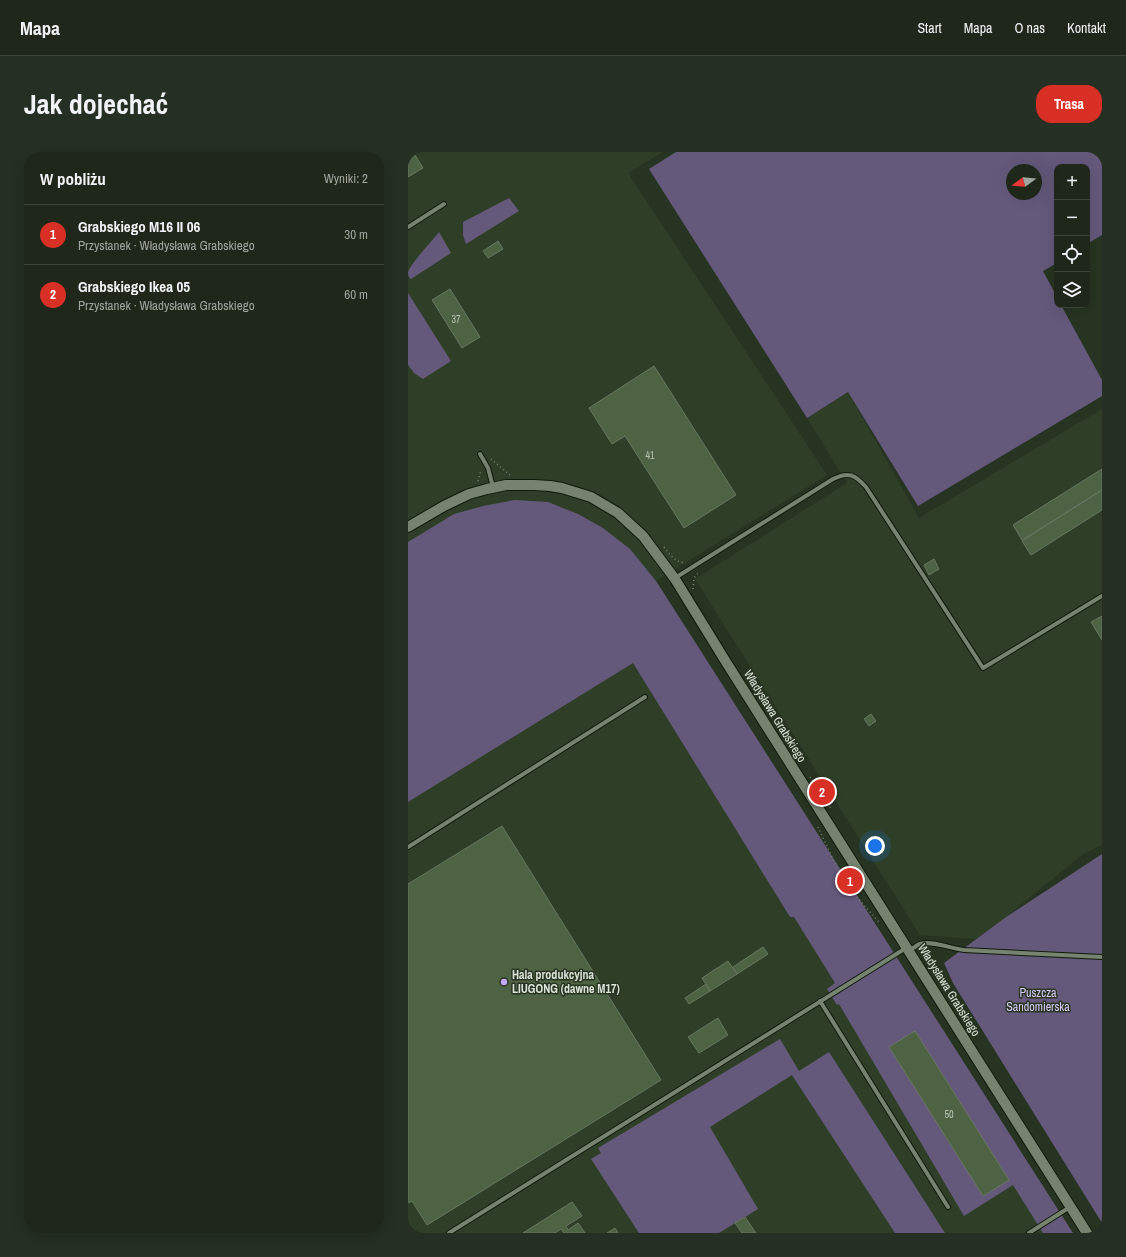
<!DOCTYPE html>
<html lang="pl">
<meta charset="utf-8">
<style>
:root{--surface:#1e271a;--page:#262f23;--text:#f1f3f6;--muted:#a1a5a2;--line:#3c4439;--accent:#d93025}
body{margin:0;font-family:"Archivo Narrow",sans-serif;background:var(--page);color:var(--text)}
.controls{position:absolute;right:12px;top:12px;display:grid;overflow:hidden;border-radius:8px;box-shadow:0 4px 16px #0002}
.controls button{width:36px;height:36px;display:grid;place-items:center;padding:0;border:0;border-bottom:1px solid var(--line);background:var(--surface);color:var(--text);font:20px sans-serif}
.compass{position:absolute;left:598px;top:12px;width:36px;height:36px;border-radius:50%;background:var(--surface);box-shadow:0 4px 16px #0002;rotate:254deg}
.you{position:absolute;left:467px;top:694px;width:14px;height:14px;margin:-10px;border:3px solid #fff;border-radius:50%;background:#1a73e8;box-shadow:0 0 0 6px #1a73e833}
.badge{display:grid;place-items:center;width:26px;height:26px;border-radius:50%;background:var(--accent);color:#fff;font-size:13px;font-weight:700}
.pin{position:absolute;translate:-50% -50%;border:2px solid #fff;box-shadow:0 1px 4px #0006}
.list{margin:0;padding:0;list-style:none}
h2{display:flex;justify-content:space-between;align-items:center;height:52px;margin:0;padding:0 16px;font-size:17px}
h2 small{font-size:13px;font-weight:400;color:var(--muted)}
.list li{display:grid;grid-template-columns:26px 1fr auto;gap:12px;align-items:center;box-sizing:border-box;height:60px;padding:0 16px;border-top:1px solid var(--line)}
.list b{display:block;font-size:15px;white-space:nowrap}
.list p{margin:0;font-size:13px;white-space:nowrap;color:var(--muted)}
.list em{font-size:13px;font-style:normal;color:var(--muted)}
.icon{flex:none;width:22px;height:22px;fill:none;stroke:currentColor;stroke-width:2;stroke-linecap:round;stroke-linejoin:round}
.map{position:relative;flex:none;width:694px;height:1081px;overflow:hidden;border-radius:16px}
header{display:flex;align-items:center;gap:24px;box-sizing:border-box;height:56px;padding:0 20px;background:var(--surface);border-bottom:1px solid var(--line)}
header strong{font-size:19px}
nav{display:flex;gap:22px;margin-inline-start:auto;font-size:14px}
.intro{display:flex;align-items:center;justify-content:space-between;box-sizing:border-box;height:96px;padding:0 24px}
h1{margin:0;font-size:28px}
.button{padding:10px 18px;border-radius:16px;background:var(--accent);color:#fff;font-size:14px;font-weight:700}
main{display:flex;gap:24px;padding:0 24px}
aside{flex:1;background:var(--surface);border-radius:16px;box-shadow:0 4px 16px #0002}
.map>svg:first-child{display:block}
.built{fill:#2f3f27}
.forest{fill:#64597b;fill-rule:evenodd}
.building{fill:#4e6344;stroke:#687662}
.lines{fill:none;stroke-linecap:round;stroke-linejoin:round}
.service-casing{stroke:#101b0b;stroke-width:6}
.tertiary-casing{stroke:#101b0b;stroke-width:12}
.path{stroke:#778172;stroke-width:1.5;stroke-dasharray:1 3;stroke-linecap:butt}
.service{stroke:#75836f;stroke-width:4}
.tertiary{stroke:#75836f;stroke-width:10}
.poi-dot{fill:#c1a8f3;stroke:#283422;stroke-width:1.5}
.labels{text-anchor:middle;stroke-width:3;stroke-linejoin:round;paint-order:stroke}
.number-label{font-size:10px;fill:#b8c3b3}
.street-label{font-size:12px;fill:#dbe3d8;stroke:#283422}
.poi-label{font-size:12px;font-weight:bold;fill:#dbe3d8;stroke:#283422;text-anchor:start}
.park-label{font-size:12px;fill:#dbccfc;stroke:#283422}
</style>
<header>
<strong>Mapa</strong>
<nav><a>Start</a><a>Mapa</a><a>O nas</a><a>Kontakt</a></nav>
</header>
<div class="intro"><h1>Jak dojechać</h1><a class="button">Trasa</a></div>
<main>
<aside>
<h2>W pobliżu<small>Wyniki: 2</small></h2>
<ul class="list">
<li><span class="badge">1</span><div><b>Grabskiego M16 II 06</b><p>Przystanek · Władysława Grabskiego</p></div><em>30 m</em></li>
<li><span class="badge">2</span><div><b>Grabskiego Ikea 05</b><p>Przystanek · Władysława Grabskiego</p></div><em>60 m</em></li>
</ul>
</aside>
<div class="map">
<svg width="694" height="1081" viewBox="0 0 694 1081">
<rect width="100%" height="100%" fill="#283422"/>
<path class="built" d="M 0,0 L 255,0 L 220,21 L 419,323 L 248,429 L 665,1081 L 0,1081 Z
M 440,240 L 511,366 L 694,257 L 694,693 L 675,702 L 598,765 L 568,787 L 512,783 L 287,427 L 439,331 L 399,266 Z"/>
<path class="forest" d="M 268,0 L 694,0 L 694,83 L 679,92 L 679,15 L 649,15 L 649,111 L 635,119 L 649,145 L 649,153 L 653,153 L 694,228 L 694,244 L 510,354 L 440,240 L 399,266 L 241,17 ZM 604,18 L 628,18 L 628,42 L 604,42 Z
M 101,46 L 111,59 L 58,92 L 55,83 L 55,70 Z
M 31,80 L 43,101 L 3,127 C 1,125 0,124 0,121 C 0,114 26,87 31,80 Z
M 0,141 L 43,209 L 15,227 L 6,221 L 0,213 Z
M 107,348 L 140,350 L 170,362 L 195,376 L 222,397 L 248,429 L 665,1081 L 635,1081 L 605,1033 L 556,1064 L 431,852 L 429,853 L 419,837 L 427,831 L 386,765 L 382,765 L 225,511 L 0,650 L 0,390 L 46,362 L 75,354 Z
M 694,702 L 694,1071 L 545,831 L 536,811 L 598,765 Z
M 372,887 L 391,919 L 421,900 L 537,1081 L 487,1081 L 384,923 L 302,975 L 350,1057 L 311,1081 L 231,1081 L 183,1007 L 193,1001 L 190,996 Z"/>
<path class="building" d="M 0,0 L 5,0 L 15,16 L 0,25 Z
M 90,89 L 95,97 L 80,106 L 75,99 Z
M 42,137 L 72,185 L 54,196 L 24,148 Z
M 246,214 L 328,343 L 276,376 L 217,284 L 204,292 L 181,256 Z
M 694,317 L 694,338 L 614,388 L 605,373 Z
M 694,338 L 694,358 L 623,403 L 614,389 Z
M 526,407 L 531,417 L 521,423 L 516,413 Z
M 694,464 L 694,488 L 683,470 Z
M 463,562 L 468,569 L 461,574 L 456,567 Z
M 94,674 L 253,928 L 19,1073 L 4,1049 L 0,1051 L 0,732 Z
M 355,795 L 360,802 L 329,822 L 325,815 Z
M 320,809 L 329,822 L 302,839 L 294,826 Z
M 298,832 L 302,839 L 281,852 L 277,846 Z
M 310,866 L 320,883 L 291,901 L 280,885 Z
M 507,879 L 601,1028 L 575,1044 L 481,895 Z
M 164,1050 L 174,1064 L 158,1074 L 160,1078 L 170,1071 L 177,1081 L 170,1081 L 169,1080 L 167,1081 L 156,1081 L 153,1077 L 147,1081 L 115,1081 Z
M 337,1065 L 348,1081 L 334,1081 L 327,1071 Z
M 207,1076 L 210,1081 L 199,1081 Z"/>
<g class="lines">
<defs>
<path id="service" d="M 0,75 L 36,52
M 72,302 L 80,316 L 85,335
M 267,426 L 425,327 C 441,319 447,323 458,335 L 575,516 L 694,444
M 0,695 L 237,545
M 501,799 C 505,796 509,793 512,792 C 524,788 544,797 556,798 L 694,805
M 412,849 L 540,1055
M 41,1081 L 498,796
M 621,1081 L 662,1055"/>
<path id="tertiary" d="M 0,375 L 36,354 L 61,342 L 79,337 L 98,333 L 126,333 L 142,334 L 154,336 L 183,345 L 210,361 L 235,384 L 267,427 L 318,510 L 679,1081"/>
</defs>
<use href="#service" class="service-casing"/>
<use href="#tertiary" class="tertiary-casing"/>
<path class="path" d="M 83,307 L 103,324
M 70,329 L 73,318
M 256,395 C 263,404 267,410 278,411
M 285,437 L 286,426 L 290,421 L 289,419
M 402,625 L 418,648 L 423,657
M 410,675 L 430,718 L 446,742 L 471,770"/>
<use href="#service" class="service"/>
<use href="#tertiary" class="tertiary"/>
</g>
<circle class="poi-dot" cx="96" cy="830" r="4"/>
<g class="labels">
<g class="number-label">
<text x="48" y="171">37</text>
<text x="242" y="307">41</text>
<text x="541" y="966">50</text>
</g>
<g class="street-label">
<text transform="translate(367 564) rotate(58)" y="4">Władysława Grabskiego</text>
<text transform="translate(541 838) rotate(58)" y="4">Władysława Grabskiego</text>
</g>
<g class="poi-label">
<text x="104" y="827">Hala produkcyjna<tspan x="104" dy="14">LIUGONG (dawne M17)</tspan></text>
</g>
<g class="park-label">
<text x="630" y="845">Puszcza<tspan x="630" dy="14">Sandomierska</tspan></text>
</g>
</g>
</svg>
<div class="controls">
<button>+</button>
<button>−</button>
<button><svg class="icon" aria-label="locate" viewBox="0 0 24 24"><circle cx="12" cy="12" r="6"/><path d="M12 2v4M12 18v4M2 12h4M18 12h4"/></svg></button>
<button><svg class="icon" aria-label="layers" viewBox="0 0 24 24"><path d="M12 4l9 5-9 5-9-5zM3 14l9 5 9-5"/></svg></button>
</div>
<svg class="compass" viewBox="-18 -18 36 36"><path d="M0-13l5 13h-10z" fill="#e53935"/><path d="M0 13l5-13h-10z" fill="#a1a5a2"/></svg>
<div class="you"></div>
<div class="pin badge" style="left:442px;top:729px">1</div>
<div class="pin badge" style="left:414px;top:640px">2</div>
</div>
</main>
